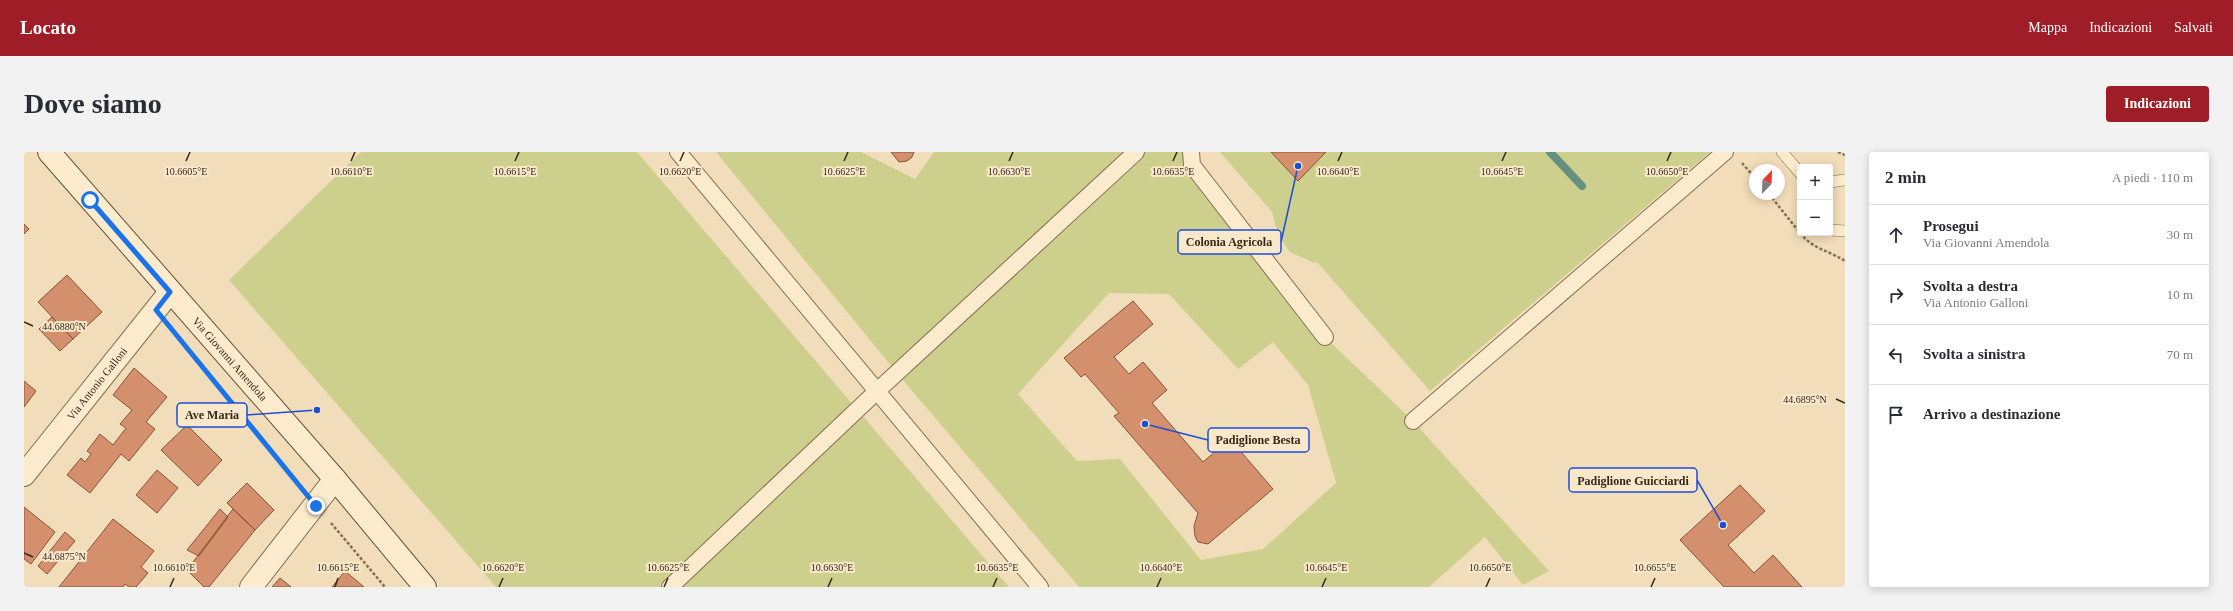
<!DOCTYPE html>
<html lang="it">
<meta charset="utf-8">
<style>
:root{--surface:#fff;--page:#f2f2f3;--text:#2b2b33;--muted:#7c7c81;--line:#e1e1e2;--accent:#9f1d27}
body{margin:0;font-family:Georgia,serif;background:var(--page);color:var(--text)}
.controls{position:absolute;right:12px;top:12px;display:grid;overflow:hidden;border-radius:4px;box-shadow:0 2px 10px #0003}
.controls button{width:36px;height:36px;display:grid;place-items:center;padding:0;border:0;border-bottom:1px solid var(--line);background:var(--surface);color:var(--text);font:20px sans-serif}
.compass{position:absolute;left:1725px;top:12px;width:36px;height:36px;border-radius:50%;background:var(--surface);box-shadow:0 2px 10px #0003;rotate:23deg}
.stop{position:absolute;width:12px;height:12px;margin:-9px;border:3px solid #1a73e8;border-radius:50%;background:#fff}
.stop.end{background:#1a73e8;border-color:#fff;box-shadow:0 1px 4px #0008}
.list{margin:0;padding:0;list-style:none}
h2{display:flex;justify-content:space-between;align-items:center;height:52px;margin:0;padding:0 16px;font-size:17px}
h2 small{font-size:13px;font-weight:400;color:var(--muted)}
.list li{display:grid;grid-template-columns:26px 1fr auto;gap:12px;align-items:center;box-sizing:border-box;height:60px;padding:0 16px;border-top:1px solid var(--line)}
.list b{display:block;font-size:15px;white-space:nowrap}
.list p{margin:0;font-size:13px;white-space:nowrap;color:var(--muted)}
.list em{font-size:13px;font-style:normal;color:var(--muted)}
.icon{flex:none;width:22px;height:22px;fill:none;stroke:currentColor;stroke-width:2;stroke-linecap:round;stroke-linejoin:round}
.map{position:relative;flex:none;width:1821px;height:435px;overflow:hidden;border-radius:4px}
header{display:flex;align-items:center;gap:24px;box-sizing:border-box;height:56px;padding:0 20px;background:var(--accent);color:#fff}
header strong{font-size:19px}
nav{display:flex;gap:22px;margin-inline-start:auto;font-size:14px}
.intro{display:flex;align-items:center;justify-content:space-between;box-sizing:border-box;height:96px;padding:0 24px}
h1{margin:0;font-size:28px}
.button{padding:10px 18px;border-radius:4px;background:var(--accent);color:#fff;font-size:14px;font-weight:700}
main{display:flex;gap:24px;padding:0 24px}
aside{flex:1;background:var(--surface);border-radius:4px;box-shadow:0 2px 10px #0003}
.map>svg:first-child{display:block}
.green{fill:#cdd08d;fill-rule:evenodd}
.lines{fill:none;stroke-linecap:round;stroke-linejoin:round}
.stream{stroke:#669082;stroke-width:8}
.building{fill:#d4906c;stroke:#8b5236}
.service-casing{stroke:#8a6c53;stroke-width:12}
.pedestrian-casing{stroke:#8a6c53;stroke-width:18}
.minor-casing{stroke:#8a6c53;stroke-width:24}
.secondary-casing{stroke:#6b4d36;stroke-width:24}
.path{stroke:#8a6c53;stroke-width:2.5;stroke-dasharray:3 2;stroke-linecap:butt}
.service{stroke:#fcebcd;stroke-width:11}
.pedestrian{stroke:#fcebcd;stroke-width:16}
.minor{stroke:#fcebcd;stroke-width:22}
.secondary{stroke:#fcebcd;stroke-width:22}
.route{stroke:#1a73e8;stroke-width:5}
.ticks{fill:none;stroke:#372619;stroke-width:1.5}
.labels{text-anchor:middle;stroke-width:4;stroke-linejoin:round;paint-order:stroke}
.street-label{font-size:11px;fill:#372619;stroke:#f9e8ca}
.ticks-label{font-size:10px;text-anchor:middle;fill:#372619;stroke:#f9e8ca;stroke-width:4;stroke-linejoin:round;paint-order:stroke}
.leader{fill:none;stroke:#1d4ed8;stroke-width:1.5}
.callout-dot{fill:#1d4ed8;stroke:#f9e8ca;stroke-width:1.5}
.callout{fill:#f9e8ca;stroke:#1d4ed8;stroke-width:1.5}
.callout-label{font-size:12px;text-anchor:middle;font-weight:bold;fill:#372619}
</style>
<header>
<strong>Locato</strong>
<nav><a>Mappa</a><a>Indicazioni</a><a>Salvati</a></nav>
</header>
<div class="intro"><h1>Dove siamo</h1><a class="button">Indicazioni</a></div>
<main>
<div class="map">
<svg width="1821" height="435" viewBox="0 0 1821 435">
<rect width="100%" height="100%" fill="#f2ddba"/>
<path class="green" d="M 337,0 L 613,0 L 985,435 L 472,435 L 205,128 Z
M 692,0 L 837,0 L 891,27 L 910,0 L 1167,0 L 1301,185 L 1389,269 L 1525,419 L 1499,433 L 1461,385 L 1405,435 L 1055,435 L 873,221 ZM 1085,141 L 1145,142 L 1214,217 L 1249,190 L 1284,233 L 1312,331 L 1239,397 L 1177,408 L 1096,307 L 1053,309 L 994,242 Z
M 1196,0 L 1686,0 L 1406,239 L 1293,110 L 1290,111 L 1266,100 L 1254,83 L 1248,60 Z"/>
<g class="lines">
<path class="stream" d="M 1526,0 L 1558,34"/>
</g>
<path class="building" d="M 867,0 L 890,0 L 888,5 L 883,9 L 875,10 Z
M 1247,0 L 1302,0 L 1274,29 Z
M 0,72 L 5,77 L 0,82 Z
M 43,123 L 78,160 L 49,187 L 14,150 Z
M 1109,149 L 1129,172 L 1090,205 L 1105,222 L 1119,210 L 1143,238 L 1128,251 L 1179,310 L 1206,287 L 1249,337 L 1184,392 L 1174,390 L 1171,384 L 1170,374 L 1174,361 L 1090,264 L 1095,261 L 1061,222 L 1057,225 L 1040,206 Z
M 28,165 L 49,187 L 36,199 L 15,177 Z
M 110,216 L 143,245 L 122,270 L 131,277 L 105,309 L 97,302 L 66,341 L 43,323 L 57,306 L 61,310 L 67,302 L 63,299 L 76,282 L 89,293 L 102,276 L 96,272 L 108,258 L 89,243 Z
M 0,229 L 12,239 L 0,255 Z
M 163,273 L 198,308 L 174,334 L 137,298 Z
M 133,318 L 154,336 L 133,361 L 112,343 Z
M 223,331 L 250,358 L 231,378 L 203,351 Z
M 1716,333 L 1741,359 L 1704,393 L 1730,421 L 1749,403 L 1778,435 L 1700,435 L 1656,388 Z
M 0,355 L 31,380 L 7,412 L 0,407 Z
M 196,357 L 204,365 L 175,404 L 163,398 Z
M 209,357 L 231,378 L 185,435 L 180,435 L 163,418 Z
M 89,367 L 130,399 L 117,415 L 124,421 L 112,435 L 105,435 L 101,432 L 99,435 L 35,435 Z
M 41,380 L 51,389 L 23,422 L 14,414 Z
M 321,419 L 340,435 L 308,435 Z
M 256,426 L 267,435 L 248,435 Z"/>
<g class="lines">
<defs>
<path id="service" d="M 1758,0 L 1776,21
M 1806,30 L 1821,28
M 1806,78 L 1821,79"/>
<path id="pedestrian" d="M 654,0 L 1016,435
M 1167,0 L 1168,13 L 1301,185
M 1389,269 L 1701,0
M 646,435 L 852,240 L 1112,0"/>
<g id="minor">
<path id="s1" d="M 0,323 L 146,140"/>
<path d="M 227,435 L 311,327"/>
</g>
<g id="secondary">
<path id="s2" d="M 25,0 L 311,327 L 401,435"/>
</g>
</defs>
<use href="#service" class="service-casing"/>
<use href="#pedestrian" class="pedestrian-casing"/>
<use href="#minor" class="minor-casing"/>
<use href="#secondary" class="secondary-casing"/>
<path class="path" d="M 1814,0 L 1821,3
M 1718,11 L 1731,26
M 1745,42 L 1776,81
M 1776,81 C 1790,98 1804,98 1821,109
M 185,223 L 276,334
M 307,371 L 361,435"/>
<use href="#service" class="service"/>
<use href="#pedestrian" class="pedestrian"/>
<use href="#minor" class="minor"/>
<use href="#secondary" class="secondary"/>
</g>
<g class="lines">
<path class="route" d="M 66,48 L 146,140 L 132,158 L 292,354"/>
</g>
<path class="ticks" d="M 162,9 L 166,0M 327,9 L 331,0M 491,9 L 495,0M 656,9 L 660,0M 820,9 L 824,0M 985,9 L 989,0M 1149,9 L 1153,0M 1314,9 L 1318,0M 1478,9 L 1482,0M 1643,9 L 1647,0M 0,170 L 9,174M 1812,247 L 1821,251M 0,401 L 9,405M 146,435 L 150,426M 311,435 L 314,426M 475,435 L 479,426M 640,435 L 644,426M 804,435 L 808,426M 969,435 L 973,426M 1133,435 L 1137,426M 1298,435 L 1302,426M 1462,435 L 1466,426M 1627,435 L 1631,426"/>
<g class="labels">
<g class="street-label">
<text dy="4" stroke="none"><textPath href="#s2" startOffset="275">Via Giovanni Amendola</textPath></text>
<text dy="4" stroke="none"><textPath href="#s1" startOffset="117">Via Antonio Galloni</textPath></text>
</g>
</g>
<g class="ticks-label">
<text x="162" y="23">10.6605°E</text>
<text x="327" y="23">10.6610°E</text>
<text x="491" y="23">10.6615°E</text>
<text x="656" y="23">10.6620°E</text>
<text x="820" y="23">10.6625°E</text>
<text x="985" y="23">10.6630°E</text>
<text x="1149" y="23">10.6635°E</text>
<text x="1314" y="23">10.6640°E</text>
<text x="1478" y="23">10.6645°E</text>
<text x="1643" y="23">10.6650°E</text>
<text x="40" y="178">44.6880°N</text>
<text x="1781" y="251">44.6895°N</text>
<text x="40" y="408">44.6875°N</text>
<text x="150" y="419">10.6610°E</text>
<text x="314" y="419">10.6615°E</text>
<text x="479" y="419">10.6620°E</text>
<text x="644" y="419">10.6625°E</text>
<text x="808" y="419">10.6630°E</text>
<text x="973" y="419">10.6635°E</text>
<text x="1137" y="419">10.6640°E</text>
<text x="1302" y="419">10.6645°E</text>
<text x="1466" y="419">10.6650°E</text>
<text x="1631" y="419">10.6655°E</text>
</g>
<path class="leader" d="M1274 14L1257 90M293 258L223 263M1121 272L1184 288M1699 373L1673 328"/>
<g class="callout-dot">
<circle cx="1274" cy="14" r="4"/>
<circle cx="293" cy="258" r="4"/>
<circle cx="1121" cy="272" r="4"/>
<circle cx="1699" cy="373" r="4"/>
</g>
<g class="callout">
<rect x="1154" y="78" width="103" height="24" rx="4"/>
<rect x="153" y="251" width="70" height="24" rx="4"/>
<rect x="1184" y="276" width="101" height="24" rx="4"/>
<rect x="1545" y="316" width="128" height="24" rx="4"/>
</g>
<g class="callout-label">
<text x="1205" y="94">Colonia Agricola</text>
<text x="188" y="267">Ave Maria</text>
<text x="1234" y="292">Padiglione Besta</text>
<text x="1609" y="333">Padiglione Guicciardi</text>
</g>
</svg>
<div class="controls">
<button>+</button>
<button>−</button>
</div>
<svg class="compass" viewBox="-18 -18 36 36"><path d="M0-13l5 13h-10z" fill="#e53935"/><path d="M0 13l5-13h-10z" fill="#7c7c81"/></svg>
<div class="stop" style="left:66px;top:48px"></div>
<div class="stop end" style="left:292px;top:354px"></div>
</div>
<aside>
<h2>2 min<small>A piedi · 110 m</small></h2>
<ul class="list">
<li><svg class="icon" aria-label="ahead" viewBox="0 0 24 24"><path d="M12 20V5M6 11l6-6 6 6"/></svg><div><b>Prosegui</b><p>Via Giovanni Amendola</p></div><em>30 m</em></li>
<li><svg class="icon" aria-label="right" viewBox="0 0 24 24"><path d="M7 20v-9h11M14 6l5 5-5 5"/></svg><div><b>Svolta a destra</b><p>Via Antonio Galloni</p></div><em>10 m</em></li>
<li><svg class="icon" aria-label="left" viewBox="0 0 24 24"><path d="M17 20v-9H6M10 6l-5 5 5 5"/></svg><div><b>Svolta a sinistra</b></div><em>70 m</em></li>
<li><svg class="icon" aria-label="arrive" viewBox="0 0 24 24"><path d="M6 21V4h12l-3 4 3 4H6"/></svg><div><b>Arrivo a destinazione</b></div></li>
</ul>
</aside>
</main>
